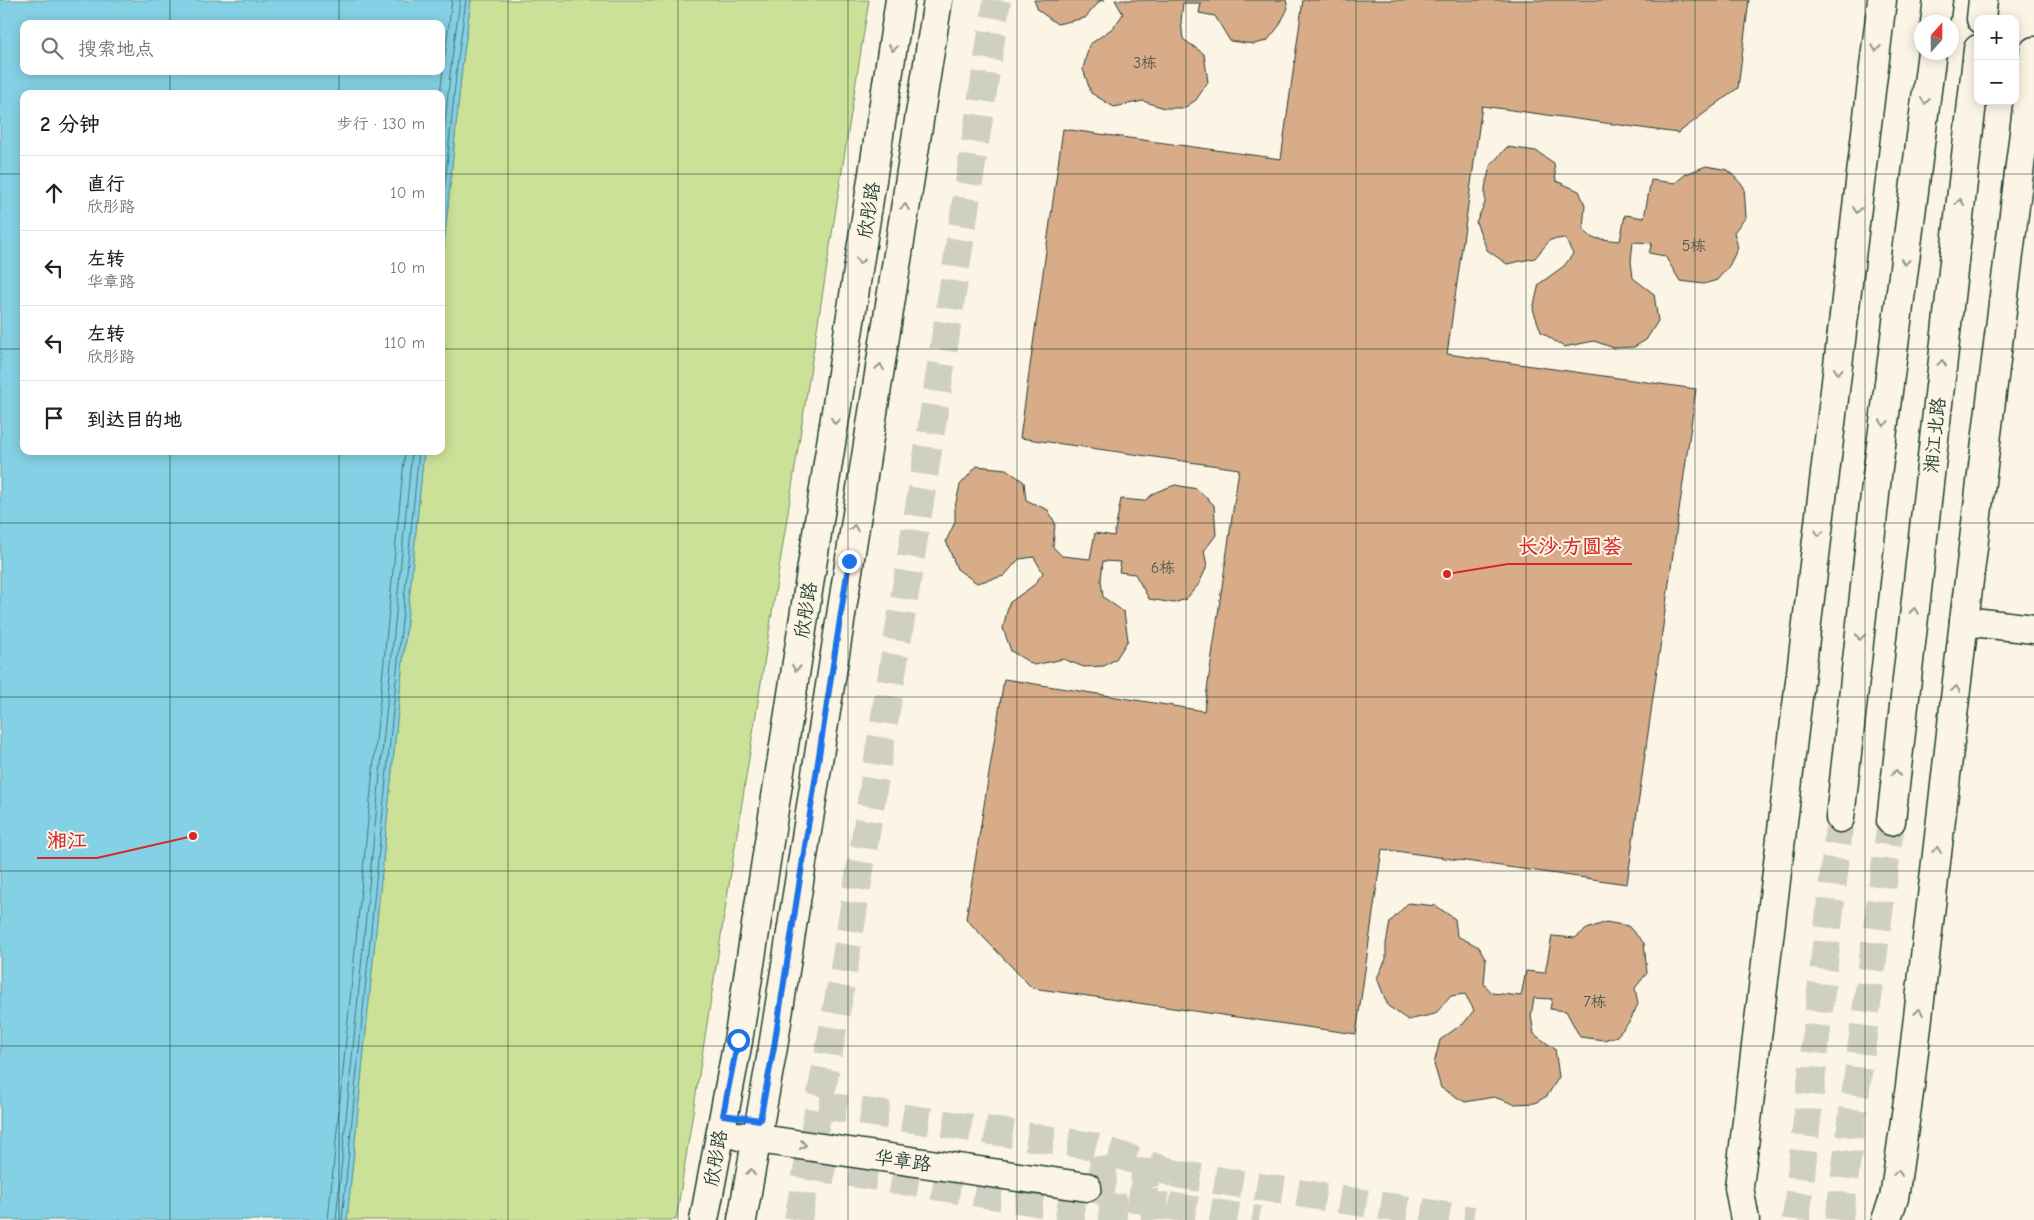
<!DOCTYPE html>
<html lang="zh">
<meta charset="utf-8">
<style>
:root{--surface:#fff;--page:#f2f2f2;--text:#222;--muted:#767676;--line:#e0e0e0}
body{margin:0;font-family:"Comic Neue","LXGW WenKai TC",sans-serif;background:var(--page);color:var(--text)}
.controls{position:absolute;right:15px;top:15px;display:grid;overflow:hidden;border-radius:10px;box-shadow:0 2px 12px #0003}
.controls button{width:45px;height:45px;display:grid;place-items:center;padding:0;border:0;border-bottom:1px solid var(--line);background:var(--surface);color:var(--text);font:25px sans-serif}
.compass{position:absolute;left:1914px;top:15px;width:45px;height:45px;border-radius:50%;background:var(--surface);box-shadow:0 2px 12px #0003;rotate:21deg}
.stop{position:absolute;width:15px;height:15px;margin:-11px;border:4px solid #1a73e8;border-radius:50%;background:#fff}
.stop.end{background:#1a73e8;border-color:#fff;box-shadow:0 1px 5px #0008}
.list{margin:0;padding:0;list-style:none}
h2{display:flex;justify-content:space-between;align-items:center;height:65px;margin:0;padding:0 20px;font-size:21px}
h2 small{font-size:16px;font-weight:400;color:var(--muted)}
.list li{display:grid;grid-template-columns:32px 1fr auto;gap:15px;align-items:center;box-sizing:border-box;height:75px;padding:0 20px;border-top:1px solid var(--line)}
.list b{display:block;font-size:19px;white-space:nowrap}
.list p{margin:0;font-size:16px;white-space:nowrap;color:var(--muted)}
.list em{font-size:16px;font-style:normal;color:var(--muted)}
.icon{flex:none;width:28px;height:28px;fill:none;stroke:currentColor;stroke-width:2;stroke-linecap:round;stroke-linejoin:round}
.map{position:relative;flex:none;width:2034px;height:1220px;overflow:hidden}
.search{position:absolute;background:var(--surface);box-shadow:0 2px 12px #0003;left:20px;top:20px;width:425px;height:55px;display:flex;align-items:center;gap:12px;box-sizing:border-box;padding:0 18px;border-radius:10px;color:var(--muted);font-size:19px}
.panel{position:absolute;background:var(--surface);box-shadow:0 2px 12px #0003;left:20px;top:90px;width:425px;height:365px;border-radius:10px}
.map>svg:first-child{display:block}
.green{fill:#cae197;stroke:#748f66}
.water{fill:#84d0e4;stroke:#5c959e;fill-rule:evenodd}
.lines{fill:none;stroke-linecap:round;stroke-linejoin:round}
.shore{stroke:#47787a;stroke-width:1}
.building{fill:#d8ac89;stroke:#1f3d34}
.tertiary-tunnel{stroke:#d0d0c2;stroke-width:28;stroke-dasharray:28 14;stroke-linecap:butt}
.secondary-tunnel{stroke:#d0d0c2;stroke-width:28;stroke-dasharray:28 14;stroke-linecap:butt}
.primary-tunnel{stroke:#d0d0c2;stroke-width:28;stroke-dasharray:28 14;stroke-linecap:butt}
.minor-casing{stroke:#1f3d34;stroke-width:31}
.secondary-casing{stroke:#1f3d34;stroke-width:31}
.primary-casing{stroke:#1f3d34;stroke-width:31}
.minor{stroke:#fcf5e5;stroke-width:28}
.secondary{stroke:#fcf5e5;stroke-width:28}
.primary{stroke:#fcf5e5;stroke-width:28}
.oneway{stroke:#8e998c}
.route{stroke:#1a73e8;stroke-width:6}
.grid{fill:none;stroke:#1f3d34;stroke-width:1;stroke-opacity:0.55}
.labels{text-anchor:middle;stroke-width:4;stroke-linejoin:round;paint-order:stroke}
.number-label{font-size:16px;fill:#4d5949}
.street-label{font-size:19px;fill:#1f3d34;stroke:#fcf5e5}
.leader{fill:none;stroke:#d62828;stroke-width:2}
.callout-dot{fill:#d62828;stroke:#fcf5e5;stroke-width:2}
.callout-label{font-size:20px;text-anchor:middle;font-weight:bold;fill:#d62828;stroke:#fcf5e5;stroke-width:4;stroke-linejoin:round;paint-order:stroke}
</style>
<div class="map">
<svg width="2034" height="1220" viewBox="0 0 2034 1220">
<rect width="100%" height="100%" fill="#fcf5e5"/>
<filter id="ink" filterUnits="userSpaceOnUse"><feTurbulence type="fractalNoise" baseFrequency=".02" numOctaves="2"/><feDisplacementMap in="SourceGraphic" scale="10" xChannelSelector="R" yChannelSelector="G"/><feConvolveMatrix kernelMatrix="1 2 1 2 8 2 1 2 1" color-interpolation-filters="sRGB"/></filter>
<g filter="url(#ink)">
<path class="green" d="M 471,0 L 869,0 L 676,1220 L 347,1220 L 424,451 L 441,451 L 441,274 L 462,67 Z"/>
<path class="water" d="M 0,0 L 471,0 L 462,67 L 441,274 L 441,94 L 24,94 L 24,451 L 424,451 L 347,1220 L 0,1220 ZM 24,24 L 441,24 L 441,71 L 24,71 Z"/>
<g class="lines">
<path class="shore" d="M 440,94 L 452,0
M 441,160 L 451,66 L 460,0
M 441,223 L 457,66 L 466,0
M 328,1220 L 405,451
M 336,1220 L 412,451
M 342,1220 L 419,451"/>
</g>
<path class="building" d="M 1034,0 L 1105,0 L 1100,1 L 1085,18 L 1057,24 L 1038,10 Z
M 1115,0 L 1286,0 L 1288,8 L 1279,26 L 1267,41 L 1254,44 L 1230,41 L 1215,16 L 1199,13 L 1201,3 L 1183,3 L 1181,21 L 1183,39 L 1204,54 L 1208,82 L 1196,100 L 1184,108 L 1164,108 L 1143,101 L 1114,107 L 1091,93 L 1083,69 L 1089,45 L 1114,27 L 1123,14 Z
M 1303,0 L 1749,0 L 1738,88 L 1678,133 L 1482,106 L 1447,354 L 1696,389 L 1627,884 L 1382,849 L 1356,1034 L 1032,988 L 966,919 L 1004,679 L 1204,711 L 1239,469 L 1020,438 L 1063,129 L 1281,159 Z
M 1507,147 L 1536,151 L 1554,163 L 1556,181 L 1579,191 L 1585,205 L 1583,229 L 1592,238 L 1620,241 L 1625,215 L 1644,218 L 1651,180 L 1675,183 L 1686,174 L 1706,166 L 1728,170 L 1744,187 L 1746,217 L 1734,232 L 1738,248 L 1729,266 L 1717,280 L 1704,284 L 1680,281 L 1665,256 L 1649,253 L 1652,243 L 1633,242 L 1631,261 L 1633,278 L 1654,294 L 1658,321 L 1646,340 L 1634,347 L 1614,348 L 1594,341 L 1564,347 L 1541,332 L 1533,309 L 1539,284 L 1564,266 L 1573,254 L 1565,238 L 1550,240 L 1535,258 L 1507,264 L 1487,250 L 1476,222 L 1485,203 L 1485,188 L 1490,166 Z
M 977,466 L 1006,469 L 1024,482 L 1026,500 L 1048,510 L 1055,523 L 1053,547 L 1062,556 L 1090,559 L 1095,533 L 1114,536 L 1121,499 L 1144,501 L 1156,492 L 1175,485 L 1197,489 L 1214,505 L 1216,535 L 1204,551 L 1207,566 L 1199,584 L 1186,599 L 1174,603 L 1149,599 L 1135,574 L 1119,572 L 1121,562 L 1103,561 L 1101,580 L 1103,597 L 1124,612 L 1128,640 L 1116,659 L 1104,666 L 1084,667 L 1063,659 L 1034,665 L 1011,651 L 1003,628 L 1009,603 L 1034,585 L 1043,573 L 1034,557 L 1019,559 L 1004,576 L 977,583 L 957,569 L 946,541 L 955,522 L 955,507 L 960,485 Z
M 1408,903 L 1436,906 L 1455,919 L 1457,936 L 1479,947 L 1486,960 L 1484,984 L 1492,993 L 1521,996 L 1526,971 L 1545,973 L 1552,936 L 1575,938 L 1587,929 L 1606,922 L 1628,926 L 1644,943 L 1647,973 L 1635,988 L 1638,1004 L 1630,1021 L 1617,1036 L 1604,1040 L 1580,1037 L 1566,1011 L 1550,1009 L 1552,999 L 1534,998 L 1531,1016 L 1534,1034 L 1555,1049 L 1559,1077 L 1547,1096 L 1535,1103 L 1514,1104 L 1494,1097 L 1465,1102 L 1441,1088 L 1434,1064 L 1440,1040 L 1465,1022 L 1474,1010 L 1465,994 L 1451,996 L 1435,1014 L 1408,1020 L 1388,1006 L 1377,978 L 1386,959 L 1386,944 L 1390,922 Z"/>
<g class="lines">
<path class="tertiary-tunnel" d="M 819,1105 L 1092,1146 L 1176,1174
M 808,1166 L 1080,1209 L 1169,1206
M 798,1220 L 843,974 L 923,483 L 997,0"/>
<path class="secondary-tunnel" d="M 1089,1170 L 1176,1174 L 1473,1220
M 1087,1187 L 1169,1206 L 1259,1220"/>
<path class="primary-tunnel" d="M 1796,1220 L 1840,818
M 1839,1220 L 1891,821"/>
<defs>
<path id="minor" d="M 1964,621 L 2034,629"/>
<path id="secondary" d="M 739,1136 L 1087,1187
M 704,1220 L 738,1041 L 900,0
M 742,1220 L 773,1047 L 938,0"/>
<path id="primary" d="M 1981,19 L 1983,0
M 1935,22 L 1938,0
M 1840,818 L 1877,476 L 1932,52
M 1891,821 L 1978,49
M 1745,1220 L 1739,1187 L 1882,0
M 1886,1220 L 1894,1198 L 1910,1086 L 1964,621 L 2034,51"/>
</defs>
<use href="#minor" class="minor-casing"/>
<use href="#secondary" class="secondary-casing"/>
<use href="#primary" class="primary-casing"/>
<use href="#minor" class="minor"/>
<use href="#secondary" class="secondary"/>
<use href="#primary" class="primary"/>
</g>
<defs><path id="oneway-chevron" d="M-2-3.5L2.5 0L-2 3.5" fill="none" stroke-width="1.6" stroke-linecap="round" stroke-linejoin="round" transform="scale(1.25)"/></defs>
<g class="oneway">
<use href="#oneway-chevron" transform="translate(893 48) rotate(99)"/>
<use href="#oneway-chevron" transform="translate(1876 48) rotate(97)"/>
<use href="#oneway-chevron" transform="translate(1925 101) rotate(97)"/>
<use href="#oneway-chevron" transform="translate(1960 202) rotate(-84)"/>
<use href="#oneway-chevron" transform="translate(905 207) rotate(-81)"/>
<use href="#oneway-chevron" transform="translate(1857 210) rotate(97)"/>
<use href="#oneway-chevron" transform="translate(860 261) rotate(99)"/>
<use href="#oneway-chevron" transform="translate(1905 262) rotate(97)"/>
<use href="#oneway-chevron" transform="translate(1942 363) rotate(-84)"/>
<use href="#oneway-chevron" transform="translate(880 367) rotate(-81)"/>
<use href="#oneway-chevron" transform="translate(1838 371) rotate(97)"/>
<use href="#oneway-chevron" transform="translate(835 421) rotate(99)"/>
<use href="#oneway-chevron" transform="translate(1884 423) rotate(97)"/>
<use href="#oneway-chevron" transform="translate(854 528) rotate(-81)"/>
<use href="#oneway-chevron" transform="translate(1819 533) rotate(97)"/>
<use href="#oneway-chevron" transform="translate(1914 611) rotate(-84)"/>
<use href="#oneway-chevron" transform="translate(1860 637) rotate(96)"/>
<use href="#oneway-chevron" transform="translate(796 668) rotate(99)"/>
<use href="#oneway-chevron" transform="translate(1956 689) rotate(-83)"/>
<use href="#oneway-chevron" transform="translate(1896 773) rotate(-84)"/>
<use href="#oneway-chevron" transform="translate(1937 850) rotate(-83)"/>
<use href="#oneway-chevron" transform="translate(1919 1012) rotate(-83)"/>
<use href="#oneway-chevron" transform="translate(803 1145) rotate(8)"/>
<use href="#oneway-chevron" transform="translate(751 1172) rotate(-80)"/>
<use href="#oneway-chevron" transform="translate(1898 1173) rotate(-82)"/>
</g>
</g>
<g class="lines" filter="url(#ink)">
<path class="route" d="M 738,1040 L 723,1115 L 760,1120 L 774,1047 L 849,561"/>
</g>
<path class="grid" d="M 170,0 L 170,24M 339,0 L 339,24M 508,0 L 508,1220M 678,0 L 678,1220M 848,0 L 848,1220M 1017,0 L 1017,1220M 1186,0 L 1186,1220M 1356,0 L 1356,1220M 1526,0 L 1526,1220M 1695,0 L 1695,1220M 1865,0 L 1865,1220M 170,71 L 170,94M 339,71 L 339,94M 0,174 L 24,174M 441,174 L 2034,174M 0,349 L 24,349M 441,349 L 2034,349M 170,451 L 170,1220M 339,451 L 339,1220M 0,523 L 2034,523M 0,697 L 2034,697M 0,871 L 2034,871M 0,1046 L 2034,1046"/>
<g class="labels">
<g class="number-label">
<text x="1145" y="68">3栋</text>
<text x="1694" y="251">5栋</text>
<text x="1163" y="573">6栋</text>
<text x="1595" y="1007">7栋</text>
</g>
<g class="street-label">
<text transform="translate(868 210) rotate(-81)" y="7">欣彤路</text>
<text transform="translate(1934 435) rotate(-84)" y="7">湘江北路</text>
<text transform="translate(805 610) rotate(-81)" y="7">欣彤路</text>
<text transform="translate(715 1158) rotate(-80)" y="7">欣彤路</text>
<text transform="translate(903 1160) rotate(8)" y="7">华章路</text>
</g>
</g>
<path class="leader" d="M1447 574L1508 564H1632M193 836L97 858H37"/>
<g class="callout-dot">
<circle cx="1447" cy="574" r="5"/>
<circle cx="193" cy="836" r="5"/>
</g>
<g class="callout-label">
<text x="1570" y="553">长沙·方圆荟</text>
<text x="67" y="847">湘江</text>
</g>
</svg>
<div class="controls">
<button>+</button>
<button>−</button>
</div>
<svg class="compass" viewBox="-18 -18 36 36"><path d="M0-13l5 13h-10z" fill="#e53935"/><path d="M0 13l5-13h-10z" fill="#767676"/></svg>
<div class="stop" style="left:738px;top:1040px"></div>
<div class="stop end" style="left:849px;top:561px"></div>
<div class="search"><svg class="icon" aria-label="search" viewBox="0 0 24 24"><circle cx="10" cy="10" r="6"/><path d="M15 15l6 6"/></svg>搜索地点</div>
<section class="panel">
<h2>2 分钟<small>步行 · 130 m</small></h2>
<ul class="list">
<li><svg class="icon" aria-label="ahead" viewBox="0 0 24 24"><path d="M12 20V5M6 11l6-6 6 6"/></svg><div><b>直行</b><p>欣彤路</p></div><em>10 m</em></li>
<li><svg class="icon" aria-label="left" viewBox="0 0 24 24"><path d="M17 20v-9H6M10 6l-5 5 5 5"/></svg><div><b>左转</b><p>华章路</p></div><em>10 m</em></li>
<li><svg class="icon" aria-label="left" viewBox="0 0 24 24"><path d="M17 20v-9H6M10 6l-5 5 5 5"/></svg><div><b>左转</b><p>欣彤路</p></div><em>110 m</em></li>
<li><svg class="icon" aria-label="arrive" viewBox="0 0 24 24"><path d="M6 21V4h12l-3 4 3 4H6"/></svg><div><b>到达目的地</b></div></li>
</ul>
</section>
</div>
